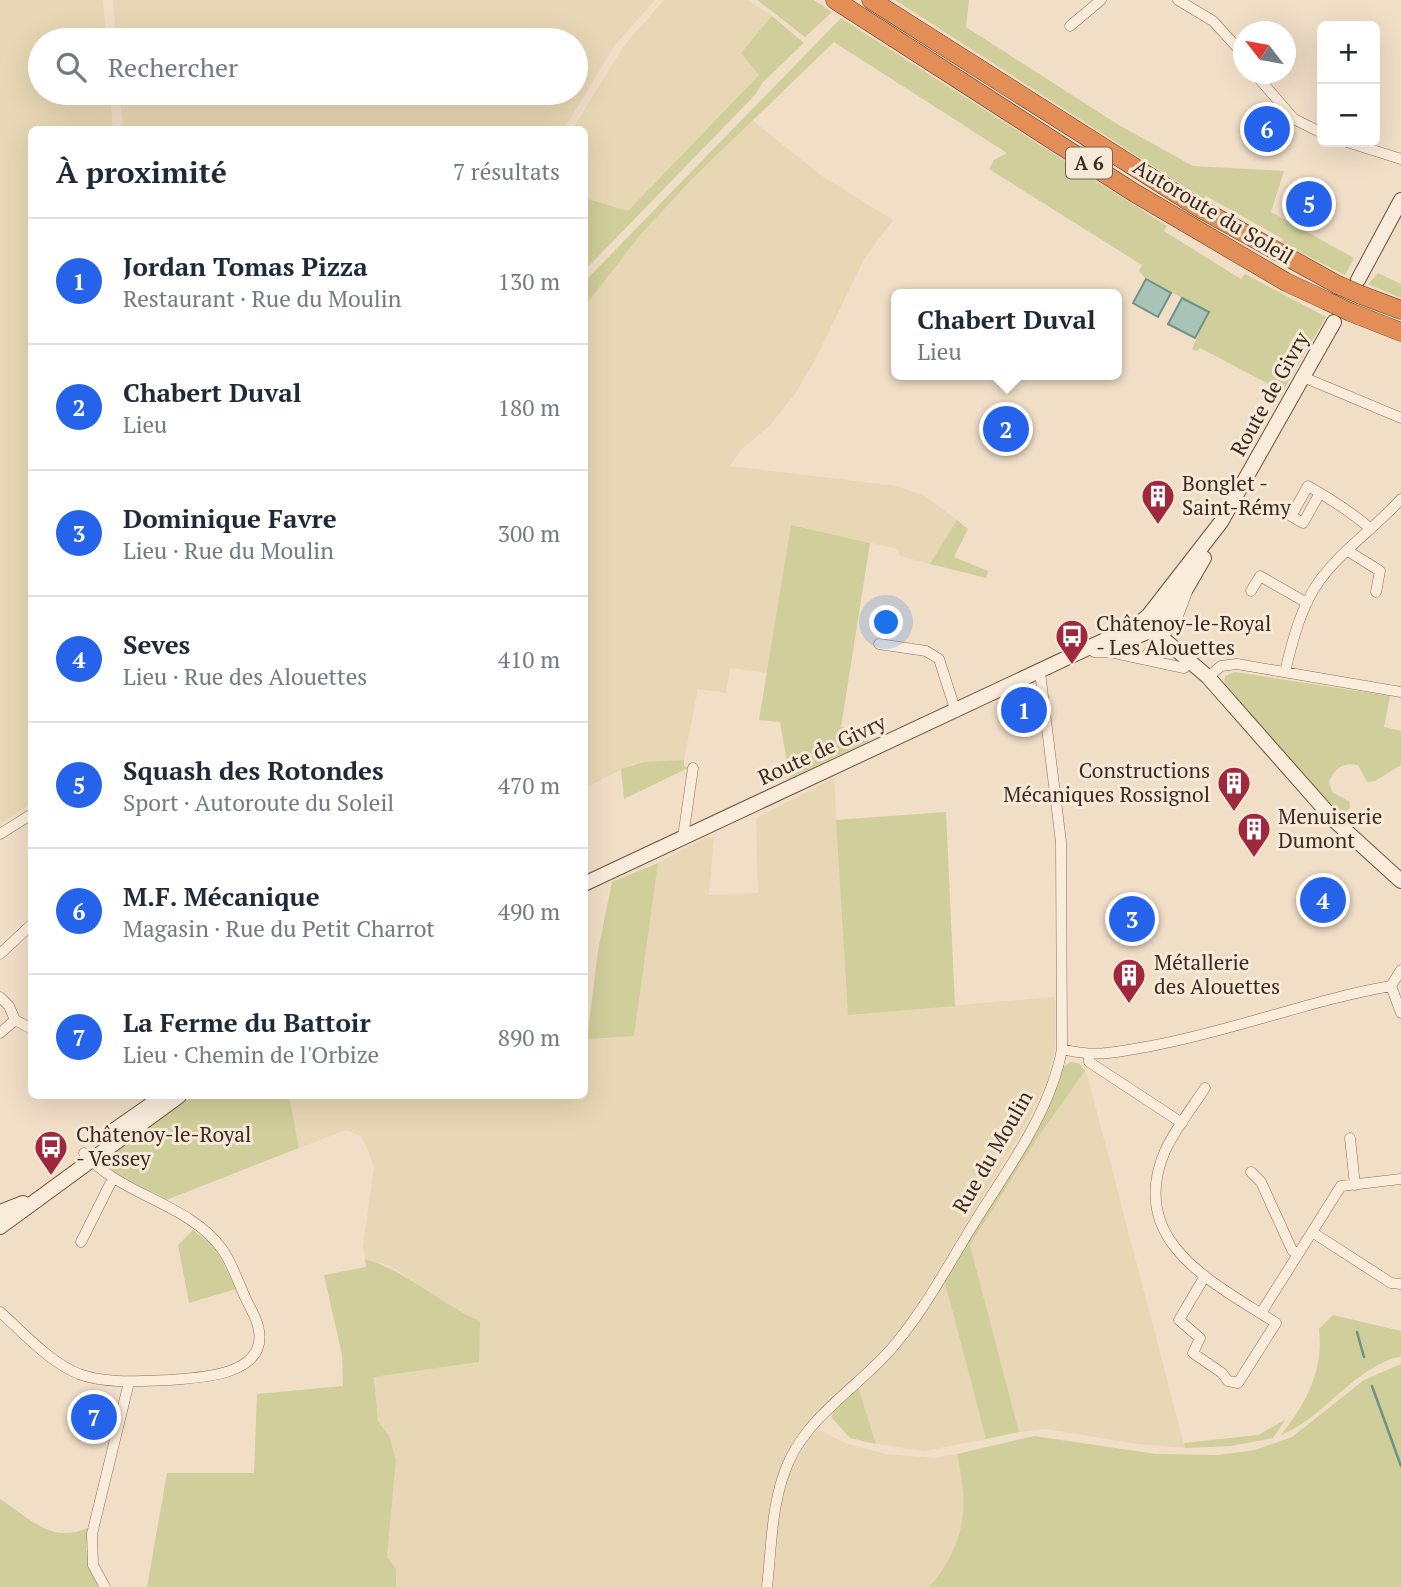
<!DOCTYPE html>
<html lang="fr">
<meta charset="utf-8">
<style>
:root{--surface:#fff;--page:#f2f2f3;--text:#1f2937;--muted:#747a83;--line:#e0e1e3;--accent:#2563eb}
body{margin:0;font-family:"PT Serif",serif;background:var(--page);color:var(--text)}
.controls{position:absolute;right:21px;top:21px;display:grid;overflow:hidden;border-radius:10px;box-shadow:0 7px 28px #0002}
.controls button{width:63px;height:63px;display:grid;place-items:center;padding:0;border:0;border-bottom:2px solid var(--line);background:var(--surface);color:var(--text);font:35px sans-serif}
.compass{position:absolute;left:1233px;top:21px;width:63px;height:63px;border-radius:50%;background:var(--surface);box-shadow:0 7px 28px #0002;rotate:301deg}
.you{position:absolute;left:887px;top:623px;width:24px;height:24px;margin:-18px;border:5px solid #fff;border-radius:50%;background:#1a73e8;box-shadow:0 0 0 10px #1a73e833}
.badge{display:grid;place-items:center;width:46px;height:46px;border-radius:50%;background:var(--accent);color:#fff;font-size:23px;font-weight:700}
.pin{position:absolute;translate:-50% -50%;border:4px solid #fff;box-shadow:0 2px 7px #0006}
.popup{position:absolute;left:891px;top:289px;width:231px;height:91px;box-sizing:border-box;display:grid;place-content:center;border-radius:10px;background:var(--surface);filter:drop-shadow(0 2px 5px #0005);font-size:23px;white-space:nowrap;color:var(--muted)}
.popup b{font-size:26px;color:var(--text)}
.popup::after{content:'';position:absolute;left:50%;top:100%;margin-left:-14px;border:14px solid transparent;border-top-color:var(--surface)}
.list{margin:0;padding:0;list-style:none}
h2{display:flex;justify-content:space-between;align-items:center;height:91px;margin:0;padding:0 28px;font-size:30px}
h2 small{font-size:23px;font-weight:400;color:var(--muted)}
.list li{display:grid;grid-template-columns:46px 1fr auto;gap:21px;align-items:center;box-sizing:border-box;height:126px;padding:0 28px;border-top:2px solid var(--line)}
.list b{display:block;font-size:26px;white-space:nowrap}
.list p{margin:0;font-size:23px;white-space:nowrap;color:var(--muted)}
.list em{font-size:23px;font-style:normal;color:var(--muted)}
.icon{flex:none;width:38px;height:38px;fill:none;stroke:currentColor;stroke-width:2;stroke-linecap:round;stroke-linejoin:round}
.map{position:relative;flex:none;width:1401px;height:1587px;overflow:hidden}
.search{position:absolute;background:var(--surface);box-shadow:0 7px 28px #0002;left:28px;top:28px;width:560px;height:77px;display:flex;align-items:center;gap:18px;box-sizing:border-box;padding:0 24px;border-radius:38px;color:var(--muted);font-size:26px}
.panel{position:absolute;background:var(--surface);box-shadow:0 7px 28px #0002;left:28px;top:126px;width:560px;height:973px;border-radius:10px}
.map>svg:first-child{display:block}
.farmland{fill:#e7d7b4}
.green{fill:#d0ce9a}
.water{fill:#a8c4b8;stroke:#6e9384;stroke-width:2}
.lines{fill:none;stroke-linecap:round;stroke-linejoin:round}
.stream{stroke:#6e9384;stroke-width:2.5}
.street-casing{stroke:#8e6e5b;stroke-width:11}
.secondary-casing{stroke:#704f3e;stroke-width:16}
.highway-casing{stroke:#5b3d2f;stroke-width:19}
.street{stroke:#faecdb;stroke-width:10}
.secondary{stroke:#faecdb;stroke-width:14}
.highway{stroke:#e28e56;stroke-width:18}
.highway-bridge-casing{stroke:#5b3d2f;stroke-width:19;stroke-linecap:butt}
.highway-bridge{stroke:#e28e56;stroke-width:18}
.labels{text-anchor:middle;stroke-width:6;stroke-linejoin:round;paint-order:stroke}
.shield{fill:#f7e9d7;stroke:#756356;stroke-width:2}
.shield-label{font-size:19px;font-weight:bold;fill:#3d291f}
.street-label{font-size:21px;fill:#3d291f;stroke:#f7e9d7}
.poi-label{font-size:21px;fill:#3d291f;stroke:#f7e9d7;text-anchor:start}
</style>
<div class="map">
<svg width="1401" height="1587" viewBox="0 0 1401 1587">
<rect width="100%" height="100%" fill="#f1dec7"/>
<path class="farmland" d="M 0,0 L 103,0 L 106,40 L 40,40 L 40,93 L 110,93 L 113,129 L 32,130 L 32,803 L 0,824 Z
M 113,0 L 655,0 L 615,45 L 564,129 L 123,130 L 120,93 L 576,93 L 576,40 L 116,40 Z
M 664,0 L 748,0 L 772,16 L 758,35 L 760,74 L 628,211 L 585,198 L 584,130 L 572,130 L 623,47 Z
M 753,121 L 822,176 L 893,220 L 864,259 L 816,358 L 795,394 L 770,425 L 741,450 L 730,466 L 897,486 L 923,495 L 957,520 L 940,553 L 930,564 L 900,556 L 898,549 L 791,525 L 767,673 L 730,668 L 726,693 L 698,689 L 684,760 L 632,764 L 585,788 L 585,306 L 641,234 L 692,179 Z
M 834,778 L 848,1014 L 1055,997 L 1055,1047 L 1047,1082 L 1023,1130 L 907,1321 L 881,1353 L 799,1432 L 789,1448 L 773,1493 L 761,1587 L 396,1587 L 396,1569 L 387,1557 L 396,1460 L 389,1436 L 378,1421 L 374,1377 L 479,1362 L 479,1321 L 455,1310 L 391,1266 L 365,1259 L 363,1246 L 374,1168 L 368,1150 L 361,1136 L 346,1130 L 299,1148 L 289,1096 L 584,1096 L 585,1039 L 634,1035 L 658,863 L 706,837 L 714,837 L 709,895 L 758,893 L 756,818 Z
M 1085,1071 L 1088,1078 L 1185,1448 L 1137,1444 L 1048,1429 L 1019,1432 L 970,1245 L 1036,1140 Z
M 944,1279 L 986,1439 L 925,1451 L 876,1444 L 858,1387 Z
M 819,1430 L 845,1443 L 885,1454 L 935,1458 L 957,1454 L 965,1491 L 963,1522 L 952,1556 L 929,1587 L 773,1587 L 780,1509 L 789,1475 L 810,1436 Z"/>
<path class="green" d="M 757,0 L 814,0 L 832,12 L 805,37 Z
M 895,0 L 969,0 L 966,27 L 1117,124 L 1193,166 L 1284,171 L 1271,212 L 1354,258 L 1345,275 L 1282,243 L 1283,239 L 1206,196 L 1204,199 Z
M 772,16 L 804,43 L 763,82 L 754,96 L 585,270 L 585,198 L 628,211 L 759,75 L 741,53 Z
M 841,18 L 1167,226 L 1164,231 L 1241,279 L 1245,274 L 1326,317 L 1280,396 L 1278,389 L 1200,348 L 1197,351 L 1192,349 L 1208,312 L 1146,279 L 1139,271 L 1142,265 L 989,169 L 994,160 L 1007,153 L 834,42 L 692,179 L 641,234 L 585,306 L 585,281 Z
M 1378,273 L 1401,284 L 1401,298 L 1368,284 Z
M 957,520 L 968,529 L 954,557 L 988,571 L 986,578 L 930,564 Z
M 791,525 L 870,543 L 841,727 L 872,735 L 867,737 L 869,741 L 790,778 L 780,722 L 759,720 Z
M 1235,672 L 1390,696 L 1384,727 L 1401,731 L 1401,765 L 1375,781 L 1367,782 L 1358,765 C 1343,762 1335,768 1329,782 L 1332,792 L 1349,801 L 1350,807 L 1343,818 L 1224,686 L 1225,676 Z
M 684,760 L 684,766 L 690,767 L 624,799 L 621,769 L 644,762 Z
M 946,812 L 955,1006 L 848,1015 L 836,820 Z
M 658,863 L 634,1036 L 587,1039 L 598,951 L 612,882 Z
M 1071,1062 L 1080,1064 L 1085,1071 L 1036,1140 L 970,1245 L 1019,1432 L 986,1439 L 944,1279 L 1063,1067 Z
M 186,1096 L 289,1096 L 299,1148 L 166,1200 L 114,1172 L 107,1161 L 111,1149 Z
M 193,1230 L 215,1247 L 236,1289 L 189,1303 L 178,1245 Z
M 365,1259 C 408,1271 439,1304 480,1321 L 479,1362 L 374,1377 L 378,1421 L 389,1436 L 396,1460 L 387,1557 L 396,1569 L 396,1587 L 147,1587 L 167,1473 L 254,1473 L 257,1394 L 343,1386 L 342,1355 L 324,1275 L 366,1267 Z
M 1333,1315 L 1401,1331 L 1401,1356 C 1352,1368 1326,1417 1281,1435 C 1306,1403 1324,1371 1319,1329 Z
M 1401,1364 L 1401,1587 L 929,1587 C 966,1544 969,1508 957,1454 L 1034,1436 L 1156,1454 L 1219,1455 L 1255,1450 L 1292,1437 L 1364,1380 Z
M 858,1387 L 876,1444 L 850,1438 L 832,1418 L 833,1410 Z
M 1285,1420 L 1273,1438 L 1231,1446 L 1185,1448 L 1184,1443 L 1258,1435 Z
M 0,1499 C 31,1519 51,1544 88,1528 L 86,1549 L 98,1587 L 0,1587 Z"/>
<path class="water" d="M 1146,279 L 1171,293 L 1158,317 L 1133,303 Z
M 1182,298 L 1209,312 L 1195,338 L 1168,324 Z"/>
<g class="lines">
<path class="stream" d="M 1357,1332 L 1364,1357
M 1372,1386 L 1401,1466"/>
<defs>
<path id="street" d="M 1178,0 L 1213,21 L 1244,55
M 1070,26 L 1101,0
M 1255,74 L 1294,119 L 1322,133
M 1347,142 L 1401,159
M 1303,377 L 1401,418
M 1320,493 L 1303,523 L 1291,516 L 1308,486 C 1331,499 1351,512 1371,529
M 1348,551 L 1380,571 L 1376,592
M 1251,591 L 1260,576 L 1307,603
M 879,644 L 926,651 L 939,659 L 956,712
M 1094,652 L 1110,652 L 1184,668 L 1190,662
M 1144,658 L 1176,621 L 1187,592
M 1285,672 C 1292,642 1301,606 1320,580 C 1342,550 1376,527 1401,499
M 1208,677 L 1221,666 L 1237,664 L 1401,692
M 0,834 L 32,814
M 683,837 L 693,768
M 0,954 L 32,924
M 1391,986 L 1401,1013
M 1391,986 L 1401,970
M 0,997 L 9,1006 L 15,1020 L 32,1029
M 0,1033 L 15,1020
M 1062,1049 C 1097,1058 1117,1052 1151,1046 C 1233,1031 1310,1000 1391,986
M 1089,1056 L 1089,1062 L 1182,1123
M 1350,1138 L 1355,1185
M 1251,1172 L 1261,1182 L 1292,1250 L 1297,1254
M 1312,1232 L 1391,1283 L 1401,1284
M 81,1242 L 113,1178
M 1205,1276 L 1179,1320 L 1200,1338 L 1193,1353 L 1222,1373 L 1228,1381 L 1238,1383 L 1276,1323 C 1214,1283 1126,1242 1165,1151 C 1175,1129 1192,1108 1205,1088
M 0,1312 C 24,1333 49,1362 79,1374 C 106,1384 140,1381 168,1380 C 198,1378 266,1376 259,1331 C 258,1320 250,1308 245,1297 C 238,1282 232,1263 222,1249 C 189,1203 121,1196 84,1153
M 1261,1313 L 1341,1186 L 1401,1179
M 105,1587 L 93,1565 L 92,1534 L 129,1382
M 767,1587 C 772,1544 771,1497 791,1457 C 812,1414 861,1384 892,1348 C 923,1312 946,1269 971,1228 C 1005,1172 1050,1115 1062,1049 L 1061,842 L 1040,672"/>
<path id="secondary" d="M 1358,280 L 1401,200
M 1160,608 L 1153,630 L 1208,677 L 1335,821 L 1401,881
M 1114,645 L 1153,630 L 1186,589 L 1204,558
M 584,884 L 1137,625 L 1148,616 L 1221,522 L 1334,322
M 110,1133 L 163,1096
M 0,1212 L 23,1203
M 0,1227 L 179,1096"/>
<path id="highway" d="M 835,0 L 1133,192 L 1286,282 L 1327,301
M 871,0 L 1199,208 L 1338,285
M 1361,295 L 1401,310
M 1350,312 L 1401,332"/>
</defs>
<use href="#street" class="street-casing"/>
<use href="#secondary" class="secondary-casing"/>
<use href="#highway" class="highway-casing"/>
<use href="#street" class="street"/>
<use href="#secondary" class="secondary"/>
<use href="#highway" class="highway"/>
<defs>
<path id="highway-bridge" d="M 1338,285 L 1361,295
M 1327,301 L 1350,312"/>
</defs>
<use href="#highway-bridge" class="highway-bridge-casing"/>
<use href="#highway-bridge" class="highway-bridge"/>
</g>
<defs>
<symbol id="building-pin" viewBox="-11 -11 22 30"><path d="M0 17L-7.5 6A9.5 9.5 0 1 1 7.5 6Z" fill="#a0283c" stroke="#f7e9d7"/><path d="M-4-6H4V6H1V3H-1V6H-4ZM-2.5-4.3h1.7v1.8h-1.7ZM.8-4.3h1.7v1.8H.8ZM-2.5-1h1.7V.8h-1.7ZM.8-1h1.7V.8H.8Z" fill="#fff"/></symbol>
<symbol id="bus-pin" viewBox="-11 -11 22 30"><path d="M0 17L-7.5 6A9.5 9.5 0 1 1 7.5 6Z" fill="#a0283c" stroke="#f7e9d7"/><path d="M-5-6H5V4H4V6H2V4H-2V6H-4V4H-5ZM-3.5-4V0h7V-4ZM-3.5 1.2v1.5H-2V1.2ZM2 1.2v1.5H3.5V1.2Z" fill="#fff"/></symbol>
</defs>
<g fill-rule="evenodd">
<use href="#building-pin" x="1139" y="477" width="38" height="52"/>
<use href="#bus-pin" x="1053" y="617" width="38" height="52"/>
<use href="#building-pin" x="1215" y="764" width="38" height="52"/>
<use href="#building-pin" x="1235" y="810" width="38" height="52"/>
<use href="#building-pin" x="1110" y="956" width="38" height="52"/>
<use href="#bus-pin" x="32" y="1128" width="38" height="52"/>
</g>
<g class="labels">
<rect class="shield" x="1066" y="147.5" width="46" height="31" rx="5"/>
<g class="shield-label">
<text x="1089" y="170">A 6</text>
</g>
<g class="street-label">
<text transform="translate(1213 212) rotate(31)" y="7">Autoroute du Soleil</text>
<text transform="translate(1270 394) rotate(-61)" y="7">Route de Givry</text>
<text transform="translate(822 750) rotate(-25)" y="7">Route de Givry</text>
<text transform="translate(993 1152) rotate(-60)" y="7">Rue du Moulin</text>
</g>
<g class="poi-label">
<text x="1182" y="491">Bonglet -<tspan x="1182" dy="24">Saint-Rémy</tspan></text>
<text x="1096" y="631">Châtenoy-le-Royal<tspan x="1096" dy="24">- Les Alouettes</tspan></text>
<text x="1210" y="778" text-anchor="end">Constructions<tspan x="1210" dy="24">Mécaniques Rossignol</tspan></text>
<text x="1278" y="824">Menuiserie<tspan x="1278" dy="24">Dumont</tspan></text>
<text x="1154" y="970">Métallerie<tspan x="1154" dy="24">des Alouettes</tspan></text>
<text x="76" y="1142">Châtenoy-le-Royal<tspan x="76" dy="24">- Vessey</tspan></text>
</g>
</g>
</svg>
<div class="controls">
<button>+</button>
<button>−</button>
</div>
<svg class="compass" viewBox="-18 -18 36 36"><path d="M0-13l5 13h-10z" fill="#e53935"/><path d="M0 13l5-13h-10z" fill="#747a83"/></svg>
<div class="you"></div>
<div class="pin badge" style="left:1024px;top:710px">1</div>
<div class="pin badge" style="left:1006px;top:429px">2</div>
<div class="popup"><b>Chabert Duval</b>Lieu</div>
<div class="pin badge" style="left:1132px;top:919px">3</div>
<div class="pin badge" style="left:1323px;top:900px">4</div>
<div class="pin badge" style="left:1309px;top:204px">5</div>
<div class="pin badge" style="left:1267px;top:129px">6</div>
<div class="pin badge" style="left:94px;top:1417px">7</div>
<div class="search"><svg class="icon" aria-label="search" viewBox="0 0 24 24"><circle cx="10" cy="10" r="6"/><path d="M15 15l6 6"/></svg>Rechercher</div>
<section class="panel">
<h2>À proximité<small>7 résultats</small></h2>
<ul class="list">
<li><span class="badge">1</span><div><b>Jordan Tomas Pizza</b><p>Restaurant · Rue du Moulin</p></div><em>130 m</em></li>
<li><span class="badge">2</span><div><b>Chabert Duval</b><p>Lieu</p></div><em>180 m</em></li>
<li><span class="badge">3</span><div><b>Dominique Favre</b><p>Lieu · Rue du Moulin</p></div><em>300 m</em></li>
<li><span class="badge">4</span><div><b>Seves</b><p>Lieu · Rue des Alouettes</p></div><em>410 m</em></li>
<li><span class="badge">5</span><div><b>Squash des Rotondes</b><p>Sport · Autoroute du Soleil</p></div><em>470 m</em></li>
<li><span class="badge">6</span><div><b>M.F. Mécanique</b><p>Magasin · Rue du Petit Charrot</p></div><em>490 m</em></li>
<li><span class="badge">7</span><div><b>La Ferme du Battoir</b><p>Lieu · Chemin de l'Orbize</p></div><em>890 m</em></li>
</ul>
</section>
</div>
